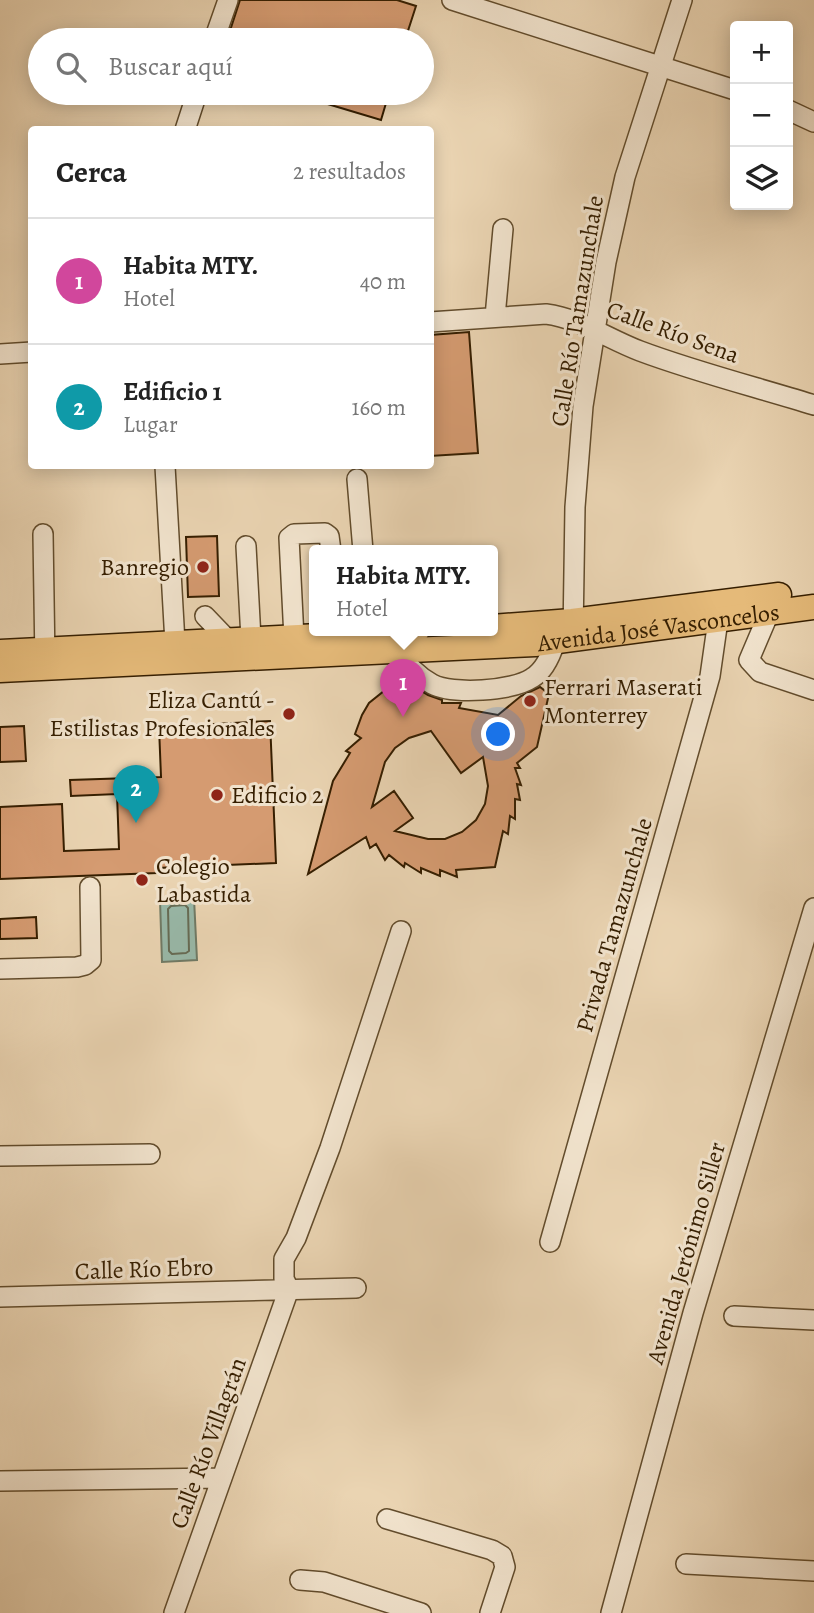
<!DOCTYPE html>
<html lang="es">
<meta charset="utf-8">
<style>
:root{--surface:#fff;--page:#f6f6f6;--text:#222;--muted:#767676;--line:#e0e0e0;--accent:#8f2418}
body{margin:0;font-family:Alegreya,serif;background:var(--page);color:var(--text)}
.controls{position:absolute;right:21px;top:21px;display:grid;overflow:hidden;border-radius:7px;box-shadow:0 4px 18px #0003}
.controls button{width:63px;height:63px;display:grid;place-items:center;padding:0;border:0;border-bottom:2px solid var(--line);background:var(--surface);color:var(--text);font:35px sans-serif}
.you{position:absolute;left:499px;top:735px;width:24px;height:24px;margin:-18px;border:5px solid #fff;border-radius:50%;background:#1a73e8;box-shadow:0 0 0 10px #1a73e833}
.badge{display:grid;place-items:center;width:46px;height:46px;border-radius:50%;background:var(--accent);color:#fff;font-size:23px;font-weight:700}
.pin{position:absolute;translate:-50% -58px;filter:drop-shadow(0 2px 4px #0008)}
.pin::after{content:'';position:absolute;top:37px;width:24px;height:21px;background:inherit;clip-path:polygon(0 0,100% 0,50% 100%)}
.popup{position:absolute;left:309px;top:545px;width:189px;height:91px;box-sizing:border-box;display:grid;place-content:center;border-radius:7px;background:var(--surface);filter:drop-shadow(0 2px 5px #0005);font-size:23px;white-space:nowrap;color:var(--muted)}
.popup b{font-size:26px;color:var(--text)}
.popup::after{content:'';position:absolute;left:50%;top:100%;margin-left:-14px;border:14px solid transparent;border-top-color:var(--surface)}
.list{margin:0;padding:0;list-style:none}
h2{display:flex;justify-content:space-between;align-items:center;height:91px;margin:0;padding:0 28px;font-size:30px}
h2 small{font-size:23px;font-weight:400;color:var(--muted)}
.list li{display:grid;grid-template-columns:46px 1fr auto;gap:21px;align-items:center;box-sizing:border-box;height:126px;padding:0 28px;border-top:2px solid var(--line)}
.list b{display:block;font-size:26px;white-space:nowrap}
.list p{margin:0;font-size:23px;white-space:nowrap;color:var(--muted)}
.list em{font-size:23px;font-style:normal;color:var(--muted)}
.icon{flex:none;width:38px;height:38px;fill:none;stroke:currentColor;stroke-width:2;stroke-linecap:round;stroke-linejoin:round}
.map{position:relative;flex:none;width:814px;height:1613px;overflow:hidden}
.search{position:absolute;background:var(--surface);box-shadow:0 4px 18px #0003;left:28px;top:28px;width:406px;height:77px;display:flex;align-items:center;gap:18px;box-sizing:border-box;padding:0 24px;border-radius:38px;color:var(--muted);font-size:26px}
.panel{position:absolute;background:var(--surface);box-shadow:0 4px 18px #0003;left:28px;top:126px;width:406px;height:343px;border-radius:7px}
.map>svg:first-child{display:block}
.water{fill:#98b8a8;stroke:#707a65;stroke-width:2}
.lines{fill:none;stroke-linecap:round;stroke-linejoin:round}
.shore{stroke:#666b54;stroke-width:2}
.building{fill:#d59b71;stroke:#351e00;stroke-width:2;fill-rule:evenodd}
.minor-casing{stroke:#624c2c;stroke-width:22}
.major-casing{stroke:#351e00;stroke-width:27}
.minor{stroke:#f1e3cd;stroke-width:19}
.major{stroke:#e5ba79;stroke-width:24}
.poi-dot{fill:#8f2418;stroke:#f1e3cd;stroke-width:2.5}
.labels{text-anchor:middle;stroke-width:6;stroke-linejoin:round;paint-order:stroke}
.street-label{font-size:24px;fill:#351e00;stroke:#f1e3cd}
.poi-label{font-size:24px;fill:#351e00;stroke:#f1e3cd;text-anchor:start}
</style>
<div class="map">
<svg width="814" height="1613" viewBox="0 0 814 1613">
<rect width="100%" height="100%" fill="#ead4b2"/>
<filter id="stains"><feTurbulence type="fractalNoise" baseFrequency=".00286" numOctaves="4"/><feColorMatrix values="0 0 0 0 .2 0 0 0 0 .09 0 0 0 0 .02 0 0 0 .5 -.17"/></filter>
<radialGradient id="worn" r=".72"><stop offset=".6" stop-color="#630" stop-opacity="0"/><stop offset="1" stop-color="#630" stop-opacity=".3"/></radialGradient>
<path class="water" d="M 194,898 L 197,960 L 162,962 L 160,900 Z"/>
<g class="lines">
<path class="shore" d="M 185,905 L 188,908 L 189,951 L 186,953 L 172,954 L 169,951 L 168,909 L 171,906 Z"/>
</g>
<path class="building" d="M 240,0 L 397,0 L 416,6 L 405,40 L 227,40 Z
M 302,93 L 389,93 L 381,120 L 301,96 Z
M 469,332 L 478,453 L 430,456 L 430,335 Z
M 217,536 L 219,596 L 188,597 L 186,537 Z
M 402,686 L 415,687 L 428,695 L 442,700 L 442,703 L 461,703 L 459,708 L 498,715 L 521,696 L 540,687 L 549,694 L 537,747 L 517,763 L 520,768 L 515,768 L 521,785 L 517,784 L 520,800 L 515,799 L 515,819 L 510,816 L 508,834 L 503,831 L 495,867 L 456,870 L 457,877 L 440,870 L 440,876 L 421,868 L 421,873 L 405,863 L 404,867 L 389,855 L 385,860 L 376,844 L 370,848 L 366,837 L 308,874 L 333,781 L 350,753 L 346,751 L 361,738 L 355,734 L 362,715 L 369,703 L 384,691 ZM 431,731 L 461,773 L 483,757 L 488,786 L 485,804 L 476,820 L 462,832 L 445,839 L 428,839 L 395,831 L 413,818 L 394,791 L 372,807 L 385,762 L 395,748 L 409,738 Z
M 270,721 L 276,863 L 157,868 L 157,873 L 0,879 L 0,807 L 62,804 L 64,851 L 119,849 L 117,794 L 71,796 L 70,780 L 161,777 L 159,727 Z
M 24,726 L 26,761 L 0,762 L 0,727 Z
M 36,917 L 37,938 L 0,939 L 0,919 Z"/>
<g class="lines">
<defs>
<path id="minor" d="M 452,0 L 735,90
M 214,40 L 228,0
M 788,110 L 814,122
M 185,130 L 197,93
M 495,317 L 503,229
M 430,322 L 546,314 C 579,318 608,339 640,351 C 696,372 756,387 814,405
M 0,354 L 32,352
M 165,466 L 175,643
M 357,479 L 363,551
M 43,534 L 45,663
M 246,546 L 251,639
M 769,613 L 749,660 L 760,672 L 814,690
M 205,616 L 228,640
M 573,635 L 575,507 L 583,406 L 606,262 L 625,177 L 682,0
M 294,638 L 289,538 L 294,534 L 325,533 L 329,536 L 331,551
M 396,651 C 407,664 417,676 432,684 C 452,695 513,691 532,678 C 544,671 551,655 555,642
M 0,969 L 77,967 L 85,965 L 91,960 L 90,887
M 0,1156 L 150,1154
M 550,1242 L 710,676 L 718,620 L 717,608
M 289,1289 L 284,1279 L 284,1259 L 296,1238 L 330,1148 L 401,931
M 0,1297 L 356,1288
M 734,1316 L 814,1320
M 0,1481 L 222,1478
M 387,1519 L 492,1550 L 502,1556 L 505,1567 L 490,1613
M 686,1564 L 814,1571
M 300,1580 L 324,1582 L 421,1613
M 174,1613 L 289,1289
M 611,1613 L 693,1313 L 814,908"/>
<g id="major">
<path d="M 492,627 L 572,621 L 779,595"/>
<path d="M 0,652 L 417,631"/>
<path id="s1" d="M 0,670 L 535,644 L 814,607"/>
</g>
</defs>
<use href="#minor" class="minor-casing"/>
<use href="#major" class="major-casing"/>
<use href="#minor" class="minor"/>
<use href="#major" class="major"/>
</g>
<g class="poi-dot">
<circle cx="203" cy="567" r="7"/>
<circle cx="530" cy="701" r="7"/>
<circle cx="289" cy="714" r="7"/>
<circle cx="217" cy="795" r="7"/>
<circle cx="142" cy="880" r="7"/>
</g>
<g class="labels">
<g class="street-label">
<text transform="translate(577 311) rotate(-81)" y="8">Calle Río Tamazunchale</text>
<text transform="translate(673 332) rotate(20)" y="8">Calle Río Sena</text>
<text dy="8" stroke="none"><textPath href="#s1" startOffset="660">Avenida José Vasconcelos</textPath></text>
<text transform="translate(614 925) rotate(-74)" y="8">Privada Tamazunchale</text>
<text transform="translate(686 1253) rotate(-74)" y="8">Avenida Jerónimo Siller</text>
<text transform="translate(144 1269) rotate(-2)" y="8">Calle Río Ebro</text>
<text transform="translate(208 1443) rotate(-70)" y="8">Calle Río Villagrán</text>
</g>
<g class="poi-label">
<text x="189" y="575" text-anchor="end">Banregio</text>
<text x="544" y="695">Ferrari Maserati<tspan x="544" dy="28">Monterrey</tspan></text>
<text x="275" y="708" text-anchor="end">Eliza Cantú -<tspan x="275" dy="28">Estilistas Profesionales</tspan></text>
<text x="231" y="803">Edificio 2</text>
<text x="156" y="874">Colegio<tspan x="156" dy="28">Labastida</tspan></text>
</g>
</g>
<rect width="100%" height="100%" filter="url(#stains)"/>
<rect width="100%" height="100%" fill="url(#worn)"/>
</svg>
<div class="controls">
<button>+</button>
<button>−</button>
<button><svg class="icon" aria-label="layers" viewBox="0 0 24 24"><path d="M12 4l9 5-9 5-9-5zM3 14l9 5 9-5"/></svg></button>
</div>
<div class="you"></div>
<div class="pin badge" style="left:403px;top:717px;background:#d1479c">1</div>
<div class="popup"><b>Habita MTY.</b>Hotel</div>
<div class="pin badge" style="left:136px;top:823px;background:#0f9aa8">2</div>
<div class="search"><svg class="icon" aria-label="search" viewBox="0 0 24 24"><circle cx="10" cy="10" r="6"/><path d="M15 15l6 6"/></svg>Buscar aquí</div>
<section class="panel">
<h2>Cerca<small>2 resultados</small></h2>
<ul class="list">
<li><span class="badge" style="background:#d1479c">1</span><div><b>Habita MTY.</b><p>Hotel</p></div><em>40 m</em></li>
<li><span class="badge" style="background:#0f9aa8">2</span><div><b>Edificio 1</b><p>Lugar</p></div><em>160 m</em></li>
</ul>
</section>
</div>
